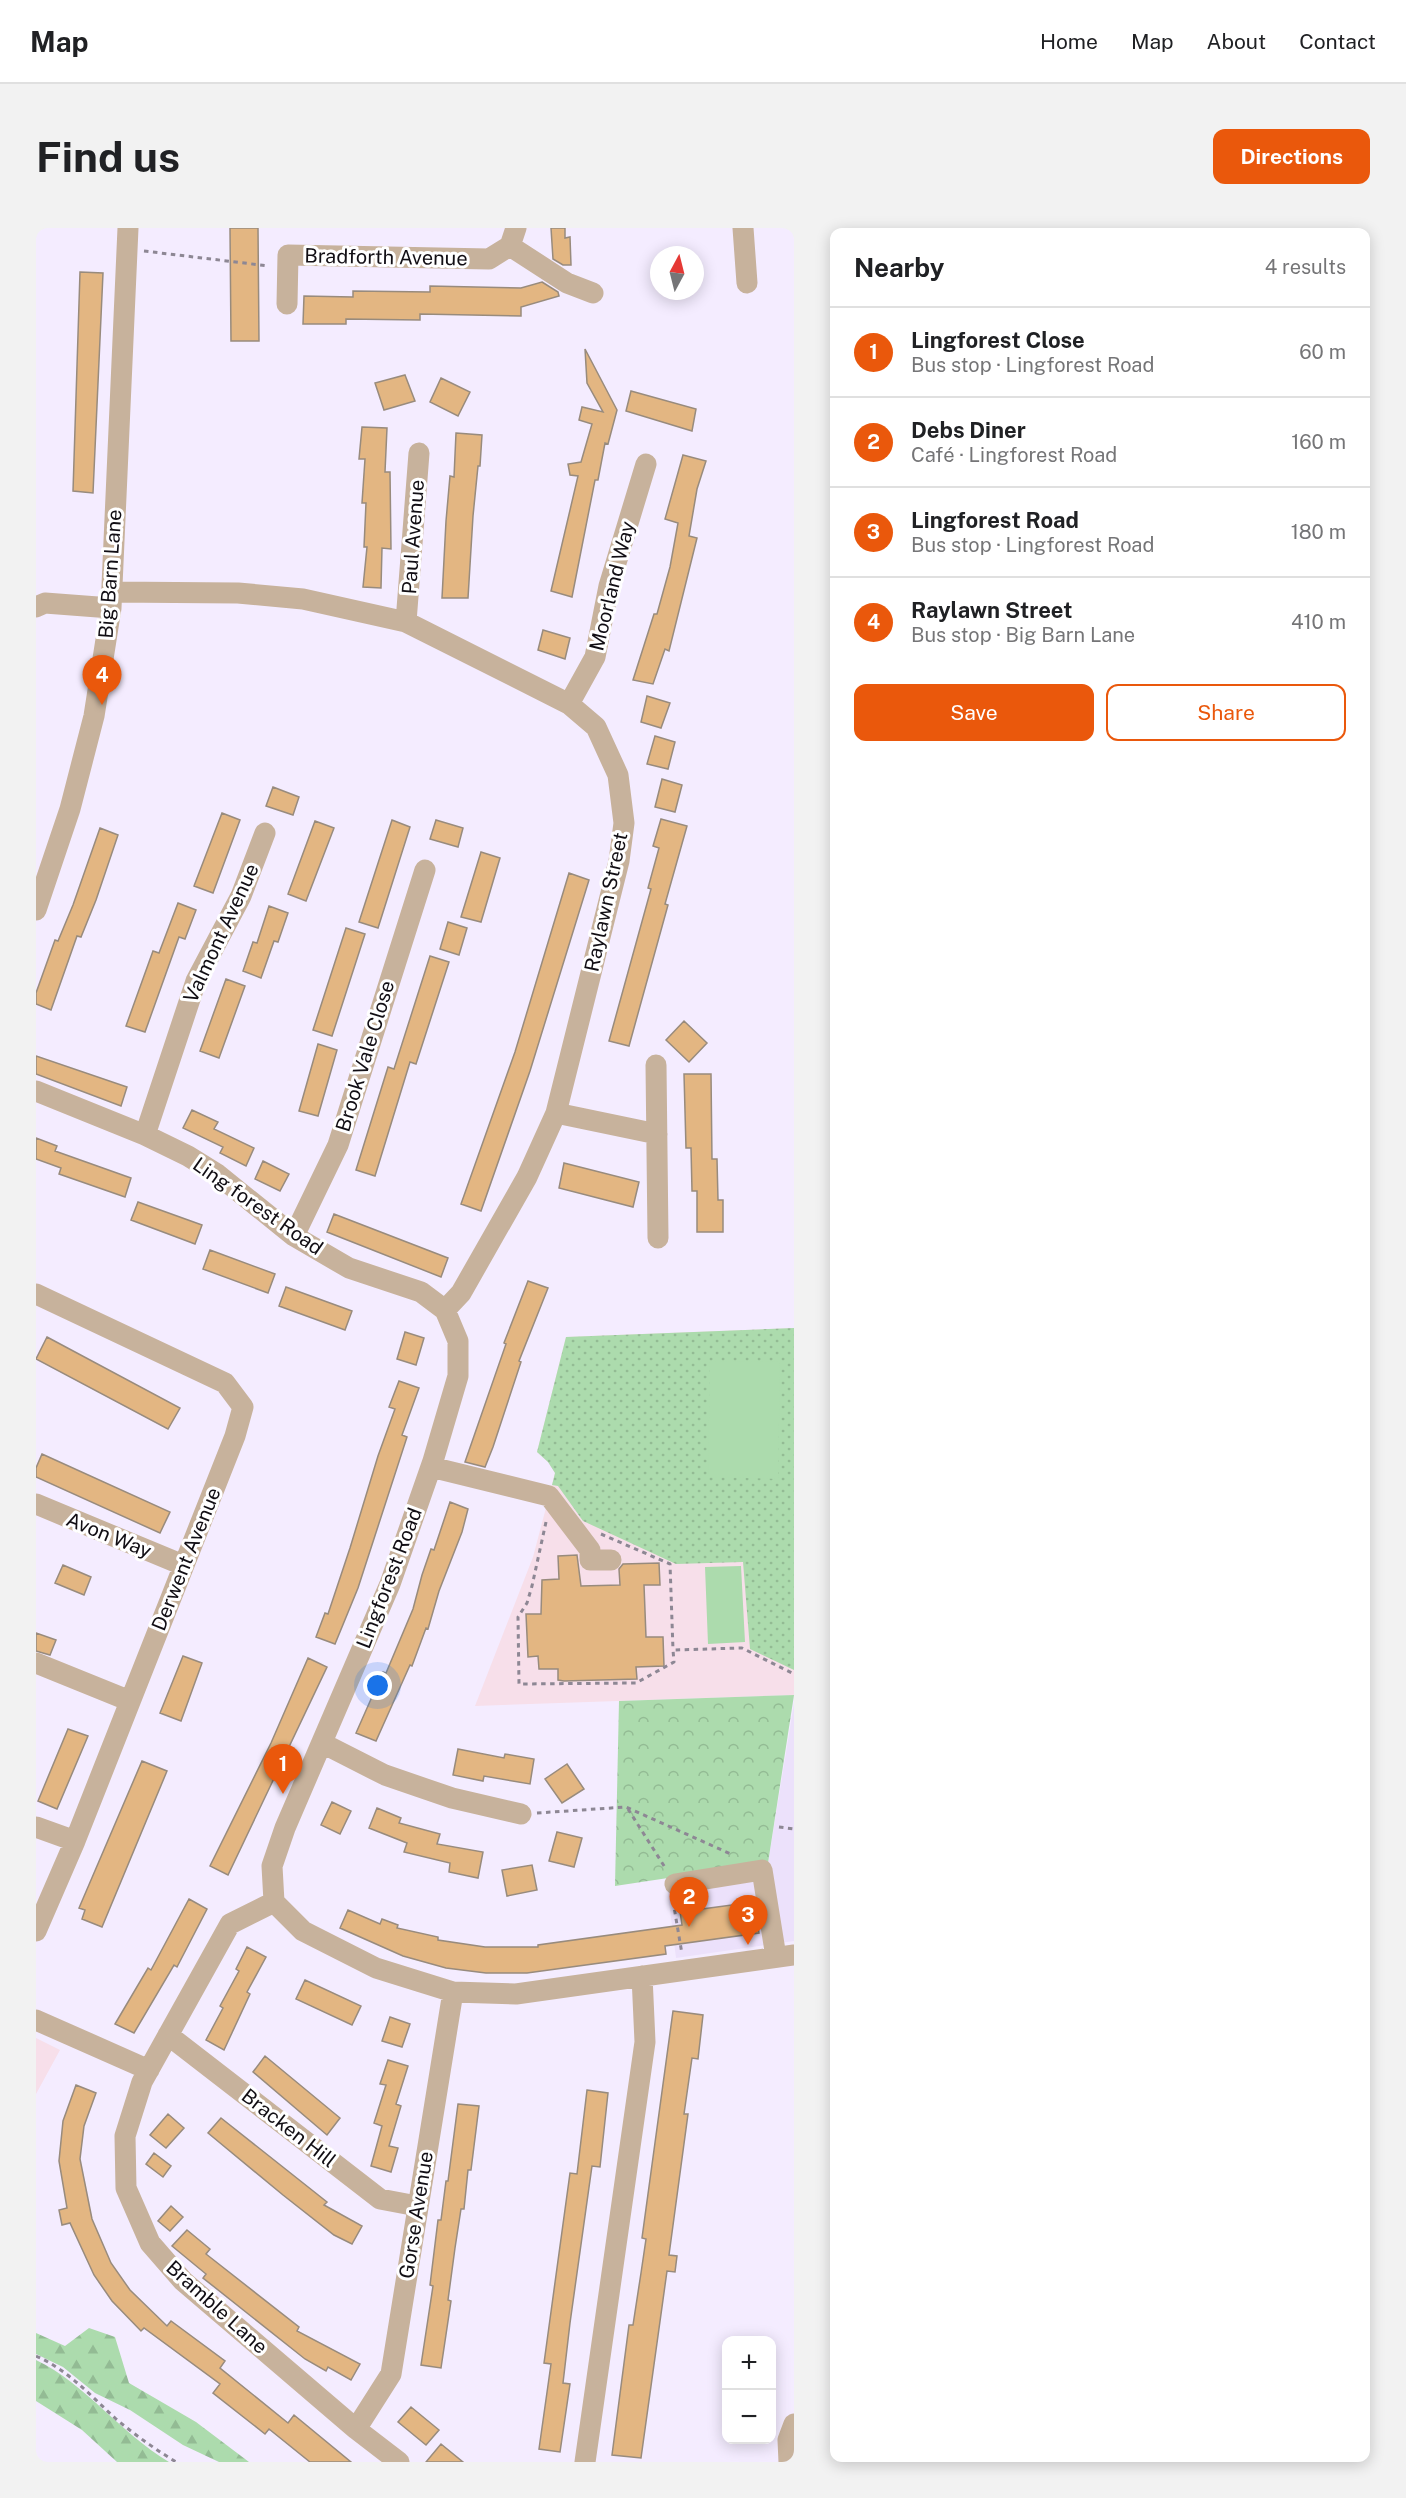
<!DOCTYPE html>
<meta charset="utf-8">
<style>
:root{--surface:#fff;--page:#f2f2f2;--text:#202124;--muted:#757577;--line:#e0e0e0;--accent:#ea580c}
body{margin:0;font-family:"Public Sans",sans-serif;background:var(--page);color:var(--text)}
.controls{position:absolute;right:18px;bottom:18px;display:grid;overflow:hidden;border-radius:12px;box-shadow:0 3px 15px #0003}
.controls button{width:54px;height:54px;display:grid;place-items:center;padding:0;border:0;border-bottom:2px solid var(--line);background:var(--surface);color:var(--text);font:30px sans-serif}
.compass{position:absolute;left:614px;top:18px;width:54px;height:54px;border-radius:50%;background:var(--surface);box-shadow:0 3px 15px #0003;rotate:7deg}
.you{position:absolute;left:342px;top:1458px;width:21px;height:21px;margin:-15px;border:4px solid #fff;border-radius:50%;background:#1a73e8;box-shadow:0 0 0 9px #1a73e833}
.badge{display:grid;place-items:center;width:39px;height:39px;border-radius:50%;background:var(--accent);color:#fff;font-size:20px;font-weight:700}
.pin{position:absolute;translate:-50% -50px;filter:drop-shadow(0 2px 3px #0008)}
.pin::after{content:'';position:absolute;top:32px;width:21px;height:18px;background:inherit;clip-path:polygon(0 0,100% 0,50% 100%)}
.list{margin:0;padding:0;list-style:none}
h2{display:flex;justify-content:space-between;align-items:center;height:78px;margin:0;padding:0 24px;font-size:26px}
h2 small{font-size:20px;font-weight:400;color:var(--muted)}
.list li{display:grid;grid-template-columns:39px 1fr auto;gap:18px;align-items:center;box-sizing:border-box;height:90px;padding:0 24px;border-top:2px solid var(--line)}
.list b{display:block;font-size:22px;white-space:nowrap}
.list p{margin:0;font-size:20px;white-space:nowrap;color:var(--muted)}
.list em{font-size:20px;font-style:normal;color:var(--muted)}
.actions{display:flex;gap:12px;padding:18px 24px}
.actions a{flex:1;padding:14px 0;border:2px solid var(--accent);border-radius:12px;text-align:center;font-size:21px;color:var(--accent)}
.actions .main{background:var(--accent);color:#fff}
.map{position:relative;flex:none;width:758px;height:2234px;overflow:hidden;border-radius:12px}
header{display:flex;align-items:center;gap:36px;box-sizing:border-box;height:84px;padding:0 30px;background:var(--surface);border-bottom:2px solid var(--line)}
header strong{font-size:28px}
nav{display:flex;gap:33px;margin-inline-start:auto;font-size:21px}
.intro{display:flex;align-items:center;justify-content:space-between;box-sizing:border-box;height:144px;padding:0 36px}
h1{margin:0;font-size:42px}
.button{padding:15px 27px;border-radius:12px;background:var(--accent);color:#fff;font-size:21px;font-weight:700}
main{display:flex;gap:36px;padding:0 36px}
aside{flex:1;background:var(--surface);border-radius:12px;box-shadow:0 3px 15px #0003}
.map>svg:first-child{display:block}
.built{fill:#ece1fb}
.education{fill:#f7dfea}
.grass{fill:url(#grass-dots)}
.forest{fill:url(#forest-firs)}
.park{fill:url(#park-crowns)}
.pitch{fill:#acdbad}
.building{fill:#e3b682;stroke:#988b7d;stroke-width:1.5}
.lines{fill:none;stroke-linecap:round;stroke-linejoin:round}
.path{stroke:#8d8794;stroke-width:3;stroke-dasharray:4.5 4.5;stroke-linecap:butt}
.minor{stroke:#c7b29c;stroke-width:21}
.labels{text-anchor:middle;stroke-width:6;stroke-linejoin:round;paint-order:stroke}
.street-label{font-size:20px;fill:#110e14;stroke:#fff}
</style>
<header>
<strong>Map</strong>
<nav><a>Home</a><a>Map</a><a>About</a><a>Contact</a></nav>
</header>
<div class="intro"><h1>Find us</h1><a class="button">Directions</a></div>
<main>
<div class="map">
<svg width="758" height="2234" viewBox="0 0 758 2234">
<defs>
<pattern id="grass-dots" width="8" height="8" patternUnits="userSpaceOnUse" patternTransform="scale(1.5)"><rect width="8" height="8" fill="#acdbad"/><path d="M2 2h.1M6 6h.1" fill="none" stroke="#93bb94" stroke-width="1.8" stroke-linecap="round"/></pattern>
<pattern id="forest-firs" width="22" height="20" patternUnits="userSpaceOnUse" patternTransform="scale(1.5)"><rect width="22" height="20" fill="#acdbad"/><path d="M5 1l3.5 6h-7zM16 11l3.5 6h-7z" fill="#93bb94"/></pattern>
<pattern id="park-crowns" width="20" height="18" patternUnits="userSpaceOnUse" patternTransform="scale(1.5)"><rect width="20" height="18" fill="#acdbad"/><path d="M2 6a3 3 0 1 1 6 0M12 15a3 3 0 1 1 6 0" fill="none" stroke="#93bb94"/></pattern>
</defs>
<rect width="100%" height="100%" fill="#f4ecff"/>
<path class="built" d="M 758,1475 L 758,1713 L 640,1730 L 630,1650 L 732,1635 Z"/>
<path class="education" d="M 758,1100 L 758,1467 L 439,1478 L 497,1329 L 516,1257 L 519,1245 L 512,1234 L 501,1224 L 530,1109 Z
M 0,1810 L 24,1822 L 0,1866 Z"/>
<path class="grass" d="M 758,1100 L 758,1442 L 714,1421 L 707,1334 L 640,1336 L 547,1293 L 522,1258 L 516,1257 L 519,1245 L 512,1234 L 501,1224 L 530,1109 Z"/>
<path class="forest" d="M 53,2100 L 79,2109 L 93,2155 L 160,2194 L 213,2234 L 183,2234 L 147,2217 L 94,2182 L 59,2165 L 27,2139 L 0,2126 L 0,2105 L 29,2118 Z
M 0,2132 C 50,2156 84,2205 133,2234 L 81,2234 L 46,2202 L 0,2173 Z"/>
<path class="park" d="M 758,1467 L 732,1635 L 579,1658 L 583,1473 Z"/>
<path class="pitch" d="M 674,1133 L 744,1134 L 742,1251 L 672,1249 Z
M 705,1338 L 709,1414 L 672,1416 L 669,1339 Z"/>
<path class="building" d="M 194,0 L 222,0 L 223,113 L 195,113 Z
M 515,0 L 529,0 L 529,10 L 534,9 L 535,37 L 527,37 L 517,31 Z
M 44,44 L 67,45 L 57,265 L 37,263 Z
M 506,54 L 522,64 L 523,68 L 485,79 L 485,88 L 384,86 L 384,92 L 310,91 L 310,96 L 267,96 L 268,68 L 317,69 L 317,63 L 394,64 L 394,58 L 485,60 Z
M 549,121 L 581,182 L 572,216 L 569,215 L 562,252 L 559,252 L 536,369 L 515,363 L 542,248 L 534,247 L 532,236 L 545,234 L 556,196 L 543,192 L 546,179 L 567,184 L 551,155 Z
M 369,147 L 379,173 L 348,182 L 339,155 Z
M 405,150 L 434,164 L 422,188 L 394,174 Z
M 595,163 L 660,181 L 656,203 L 590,183 Z
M 326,199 L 351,200 L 349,244 L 354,244 L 355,321 L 346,320 L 345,360 L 327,359 L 331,319 L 328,319 L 330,275 L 326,275 L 329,231 L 323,231 Z
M 420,205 L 446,207 L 444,238 L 442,238 L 437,288 L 432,370 L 406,370 L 410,293 L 414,248 L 418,249 Z
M 647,227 L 670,233 L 661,261 L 653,308 L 661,310 L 633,423 L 629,421 L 617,456 L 597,452 L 618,386 L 621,386 L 634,339 L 642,295 L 629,291 Z
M 507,402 L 534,410 L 529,431 L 502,422 Z
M 611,468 L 634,475 L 625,500 L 605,494 Z
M 619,508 L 639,514 L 632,541 L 611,536 Z
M 626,551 L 646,557 L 639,584 L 619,579 Z
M 237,559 L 263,569 L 257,587 L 230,578 Z
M 186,585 L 204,592 L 177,665 L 158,658 Z
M 625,591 L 651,598 L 629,676 L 632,677 L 593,818 L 573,813 L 615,661 L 612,660 L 623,620 L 617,618 Z
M 356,592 L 374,599 L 342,700 L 323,694 Z
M 400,592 L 427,600 L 422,619 L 394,611 Z
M 279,593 L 298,600 L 270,673 L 252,666 Z
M 64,600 L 82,607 L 60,672 L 45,709 L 41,708 L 15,782 L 0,776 L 0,765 L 19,712 L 22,713 L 37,677 Z
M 445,624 L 464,630 L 445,694 L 425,689 Z
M 533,645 L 553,652 L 494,843 L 445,983 L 425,976 L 479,824 Z
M 142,675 L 160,682 L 149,711 L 143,709 L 109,804 L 90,798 L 117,723 L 123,725 Z
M 233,678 L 252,685 L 242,714 L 238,713 L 225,750 L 207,743 L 217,714 L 221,715 Z
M 412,694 L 431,700 L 423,727 L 404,721 Z
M 310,700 L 329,706 L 296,808 L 277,802 Z
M 394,728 L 413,734 L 380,836 L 374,834 L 339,948 L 320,942 L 352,839 L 358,841 Z
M 190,751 L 209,758 L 183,830 L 164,823 Z
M 648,793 L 671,815 L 653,834 L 630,812 Z
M 282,816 L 301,822 L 282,888 L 263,883 Z
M 0,828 L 91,859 L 85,878 L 0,846 Z
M 648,846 L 675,846 L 676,931 L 681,931 L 682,972 L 687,972 L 687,1004 L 661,1004 L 661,963 L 656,963 L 655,920 L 650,920 Z
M 156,882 L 182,894 L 178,901 L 218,920 L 210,938 L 184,925 L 187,919 L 147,900 Z
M 0,910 L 21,918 L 19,923 L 95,950 L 89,969 L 23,946 L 25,940 L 0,931 Z
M 227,933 L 253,946 L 244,963 L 219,951 Z
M 528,935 L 603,954 L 597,979 L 523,960 Z
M 102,974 L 166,997 L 159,1016 L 95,992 Z
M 298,986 L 412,1030 L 405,1049 L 291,1004 Z
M 174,1022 L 239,1046 L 232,1065 L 167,1041 Z
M 492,1053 L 512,1060 L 483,1133 L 485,1134 L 457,1219 L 449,1239 L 429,1234 L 470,1116 L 468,1115 Z
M 250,1059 L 316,1083 L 309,1102 L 243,1078 Z
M 369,1104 L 388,1110 L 380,1137 L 361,1131 Z
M 11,1109 L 144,1180 L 132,1201 L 0,1131 Z
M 363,1153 L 383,1160 L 366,1207 L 371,1209 L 322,1360 L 299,1416 L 280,1409 L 289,1385 L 292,1386 L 314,1320 L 342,1228 L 359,1181 L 353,1179 Z
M 6,1226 L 134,1284 L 124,1305 L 0,1249 L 0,1240 Z
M 414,1274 L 432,1281 L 426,1304 L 403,1363 L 392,1401 L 390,1400 L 376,1438 L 374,1437 L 340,1513 L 320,1505 L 347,1444 L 350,1445 L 377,1381 L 386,1347 L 395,1321 L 398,1322 Z
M 541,1327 L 545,1358 L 584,1357 L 583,1341 L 587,1336 L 623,1335 L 624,1357 L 608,1357 L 610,1409 L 627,1409 L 628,1438 L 600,1439 L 601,1451 L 528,1453 L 522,1452 L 522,1441 L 503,1441 L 502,1428 L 492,1429 L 490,1386 L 505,1386 L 506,1352 L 523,1351 L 522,1328 Z
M 27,1337 L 55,1349 L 48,1367 L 19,1355 Z
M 0,1405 L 20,1412 L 14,1427 L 0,1423 Z
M 147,1428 L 166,1435 L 145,1493 L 124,1485 Z
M 272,1430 L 291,1439 L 192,1647 L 174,1638 L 235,1515 Z
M 32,1501 L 52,1508 L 21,1581 L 2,1573 Z
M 422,1521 L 468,1530 L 469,1526 L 498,1531 L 494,1556 L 448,1548 L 447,1553 L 417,1547 Z
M 106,1533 L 131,1543 L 66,1699 L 46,1691 L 49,1682 L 43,1680 Z
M 531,1536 L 548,1561 L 526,1575 L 509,1551 Z
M 296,1574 L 315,1583 L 304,1606 L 285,1597 Z
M 341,1580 L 365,1590 L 363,1595 L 404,1606 L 401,1616 L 447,1624 L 442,1650 L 413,1644 L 414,1635 L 368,1624 L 371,1615 L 333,1600 Z
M 521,1604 L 546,1610 L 538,1639 L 513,1633 Z
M 496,1637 L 501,1662 L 471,1668 L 466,1642 Z
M 153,1671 L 171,1681 L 141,1739 L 138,1737 L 98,1805 L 79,1796 L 112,1740 L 115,1742 Z
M 718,1674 L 723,1705 L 629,1718 L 630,1726 L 491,1745 L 450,1745 L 410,1740 L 367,1728 L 304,1700 L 312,1682 L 344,1696 L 346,1691 L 362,1697 L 361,1700 L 402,1709 L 402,1712 L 449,1719 L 502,1719 L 502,1717 L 646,1697 L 644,1684 Z
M 211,1719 L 230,1729 L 211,1764 L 214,1766 L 188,1822 L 170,1812 L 187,1780 L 184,1778 L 203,1743 L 200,1741 Z
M 269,1752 L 325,1778 L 316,1797 L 260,1771 Z
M 637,1783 L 667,1787 L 662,1831 L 656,1830 L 648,1886 L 652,1886 L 633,2027 L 641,2028 L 639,2044 L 631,2043 L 605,2230 L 576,2227 L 593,2097 L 597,2097 L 605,2045 L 610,2011 L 606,2010 Z
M 354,1789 L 374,1796 L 366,1819 L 346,1813 Z
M 229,1828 L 304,1890 L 291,1907 L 217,1844 Z
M 352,1832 L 372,1838 L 360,1876 L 365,1878 L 353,1918 L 362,1920 L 355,1944 L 335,1938 L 346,1898 L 338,1895 L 350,1857 L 344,1856 Z
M 40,1857 L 60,1865 L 48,1898 L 44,1931 L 56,1991 L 75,2035 L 94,2062 L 131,2098 L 135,2093 L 189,2133 L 184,2140 L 252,2195 L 258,2187 L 315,2234 L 274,2234 L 233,2201 L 229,2206 L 177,2165 L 184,2156 L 108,2100 L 105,2103 L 76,2073 L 58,2047 L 34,1995 L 26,1997 L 23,1982 L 31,1980 L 23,1933 L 27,1893 Z
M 551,1862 L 572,1865 L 564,1939 L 556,1938 L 534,2095 L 527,2155 L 534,2156 L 524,2224 L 503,2221 L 515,2136 L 508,2135 L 534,1945 L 541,1946 Z
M 422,1876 L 443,1878 L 435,1942 L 432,1942 L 428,1981 L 425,1981 L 419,2020 L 412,2072 L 415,2073 L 405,2140 L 385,2137 L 397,2058 L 394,2057 L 402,1992 L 405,1992 L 410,1953 L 412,1953 Z
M 132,1886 L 148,1900 L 130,1920 L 114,1907 Z
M 185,1890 L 291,1974 L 288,1977 L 326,1998 L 316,2016 L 298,2007 L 247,1967 L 172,1905 Z
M 118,1925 L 135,1938 L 127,1949 L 110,1936 Z
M 135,1978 L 147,1989 L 134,2003 L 122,1993 Z
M 151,2002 L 174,2021 L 170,2026 L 263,2099 L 261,2103 L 324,2136 L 315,2152 L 292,2139 L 290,2143 L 269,2131 L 167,2050 L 170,2046 L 136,2018 Z
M 375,2179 L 403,2202 L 390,2217 L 362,2194 Z
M 405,2216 L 427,2234 L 390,2234 Z"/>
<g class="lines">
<path class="path" d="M 108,23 L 233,38
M 510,1294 L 496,1358 L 491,1375 L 482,1389 L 483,1456 L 600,1455 L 638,1434 L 637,1422 L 706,1420 L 758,1446
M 565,1306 L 634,1336 L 637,1422
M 592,1581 L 630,1641
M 501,1585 L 590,1579 L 697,1627
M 743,1599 L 758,1601
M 637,1673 L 646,1726
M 0,2128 C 32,2142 55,2168 80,2191 C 99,2207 119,2221 140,2234"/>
<path class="minor" d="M 707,0 L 711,55
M 474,18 L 531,55 L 557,65
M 251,76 L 252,27 L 453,31 L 474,18 L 480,0
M 76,364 L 202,365 L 267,371 L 370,394 L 533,476 L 560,499 L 582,547 L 588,595 L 583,633 L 520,885 L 491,949 L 425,1065 L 409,1082
M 0,379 L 9,375 L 75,380
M 370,394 L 383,225
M 533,476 L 559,429 L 573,358 L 610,236
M 0,682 L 34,581 L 58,488 L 75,380 L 92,0
M 620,837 L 622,1010
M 0,863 L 109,907 L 152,928 L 181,946 L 258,1008 L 313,1040 L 385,1064 L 409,1082
M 520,885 L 621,906
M 109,907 L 160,753 L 205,668 L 229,605
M 258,1008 L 302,917 L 389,642
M 0,1066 L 189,1155 L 207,1179 L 199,1208 L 39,1613 L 0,1703
M 409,1082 L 422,1113 L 422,1148 L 397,1233 L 354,1356 L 249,1600 L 236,1638 L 238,1674 L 267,1703 L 340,1740 L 417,1764 L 480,1766 L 758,1727
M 395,1239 L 513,1268 L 554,1322 L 554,1332 L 575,1332
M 0,1276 L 147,1337
M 0,1435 L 94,1473
M 286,1515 L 349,1547 L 416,1570 L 485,1586
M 0,1599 L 39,1613
M 639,1656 L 726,1642 L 740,1729
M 238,1674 L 194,1696 L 106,1854 L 89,1908 L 90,1960 L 114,2015 L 147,2053 L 320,2201 L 363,2234
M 0,1792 L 113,1842
M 132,1807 L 344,1971 L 381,1978
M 320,2201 L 355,2146 L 417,1764
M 549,2234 L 609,1814 L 606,1748
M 753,2234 L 752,2212 L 758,2196"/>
</g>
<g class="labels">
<g class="street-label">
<text transform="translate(350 29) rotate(1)" y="7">Bradforth Avenue</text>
<text transform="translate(377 309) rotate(-86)" y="7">Paul Avenue</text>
<text transform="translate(74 346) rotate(-86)" y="7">Big Barn Lane</text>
<text transform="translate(576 358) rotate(-76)" y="7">Moorland Way</text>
<text transform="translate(570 674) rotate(-78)" y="7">Raylawn Street</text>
<text transform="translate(185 705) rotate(-65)" y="7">Valmont Avenue</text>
<text transform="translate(329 828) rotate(-73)" y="7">Brook Vale Close</text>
<text transform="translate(222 978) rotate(35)" y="7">Ling forest Road</text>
<text transform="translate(73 1307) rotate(22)" y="7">Avon Way</text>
<text transform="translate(150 1331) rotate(-68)" y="7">Derwent Avenue</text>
<text transform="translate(353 1350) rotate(-69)" y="7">Lingforest Road</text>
<text transform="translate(253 1900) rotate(38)" y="7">Bracken Hill</text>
<text transform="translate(380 1987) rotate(-81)" y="7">Gorse Avenue</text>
<text transform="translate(181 2079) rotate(42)" y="7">Bramble Lane</text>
</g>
</g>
</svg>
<div class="controls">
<button>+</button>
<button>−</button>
</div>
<svg class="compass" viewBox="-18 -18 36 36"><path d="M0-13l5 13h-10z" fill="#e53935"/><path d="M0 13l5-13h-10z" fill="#757577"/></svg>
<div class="you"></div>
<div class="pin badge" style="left:247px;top:1566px">1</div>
<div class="pin badge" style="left:653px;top:1699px">2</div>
<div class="pin badge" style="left:712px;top:1717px">3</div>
<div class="pin badge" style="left:66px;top:477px">4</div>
</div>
<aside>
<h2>Nearby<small>4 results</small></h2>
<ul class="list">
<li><span class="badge">1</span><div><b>Lingforest Close</b><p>Bus stop · Lingforest Road</p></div><em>60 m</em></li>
<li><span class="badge">2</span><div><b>Debs Diner</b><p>Café · Lingforest Road</p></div><em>160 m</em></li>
<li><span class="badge">3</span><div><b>Lingforest Road</b><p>Bus stop · Lingforest Road</p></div><em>180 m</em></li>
<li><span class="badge">4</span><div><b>Raylawn Street</b><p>Bus stop · Big Barn Lane</p></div><em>410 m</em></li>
</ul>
<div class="actions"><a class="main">Save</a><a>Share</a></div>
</aside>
</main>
